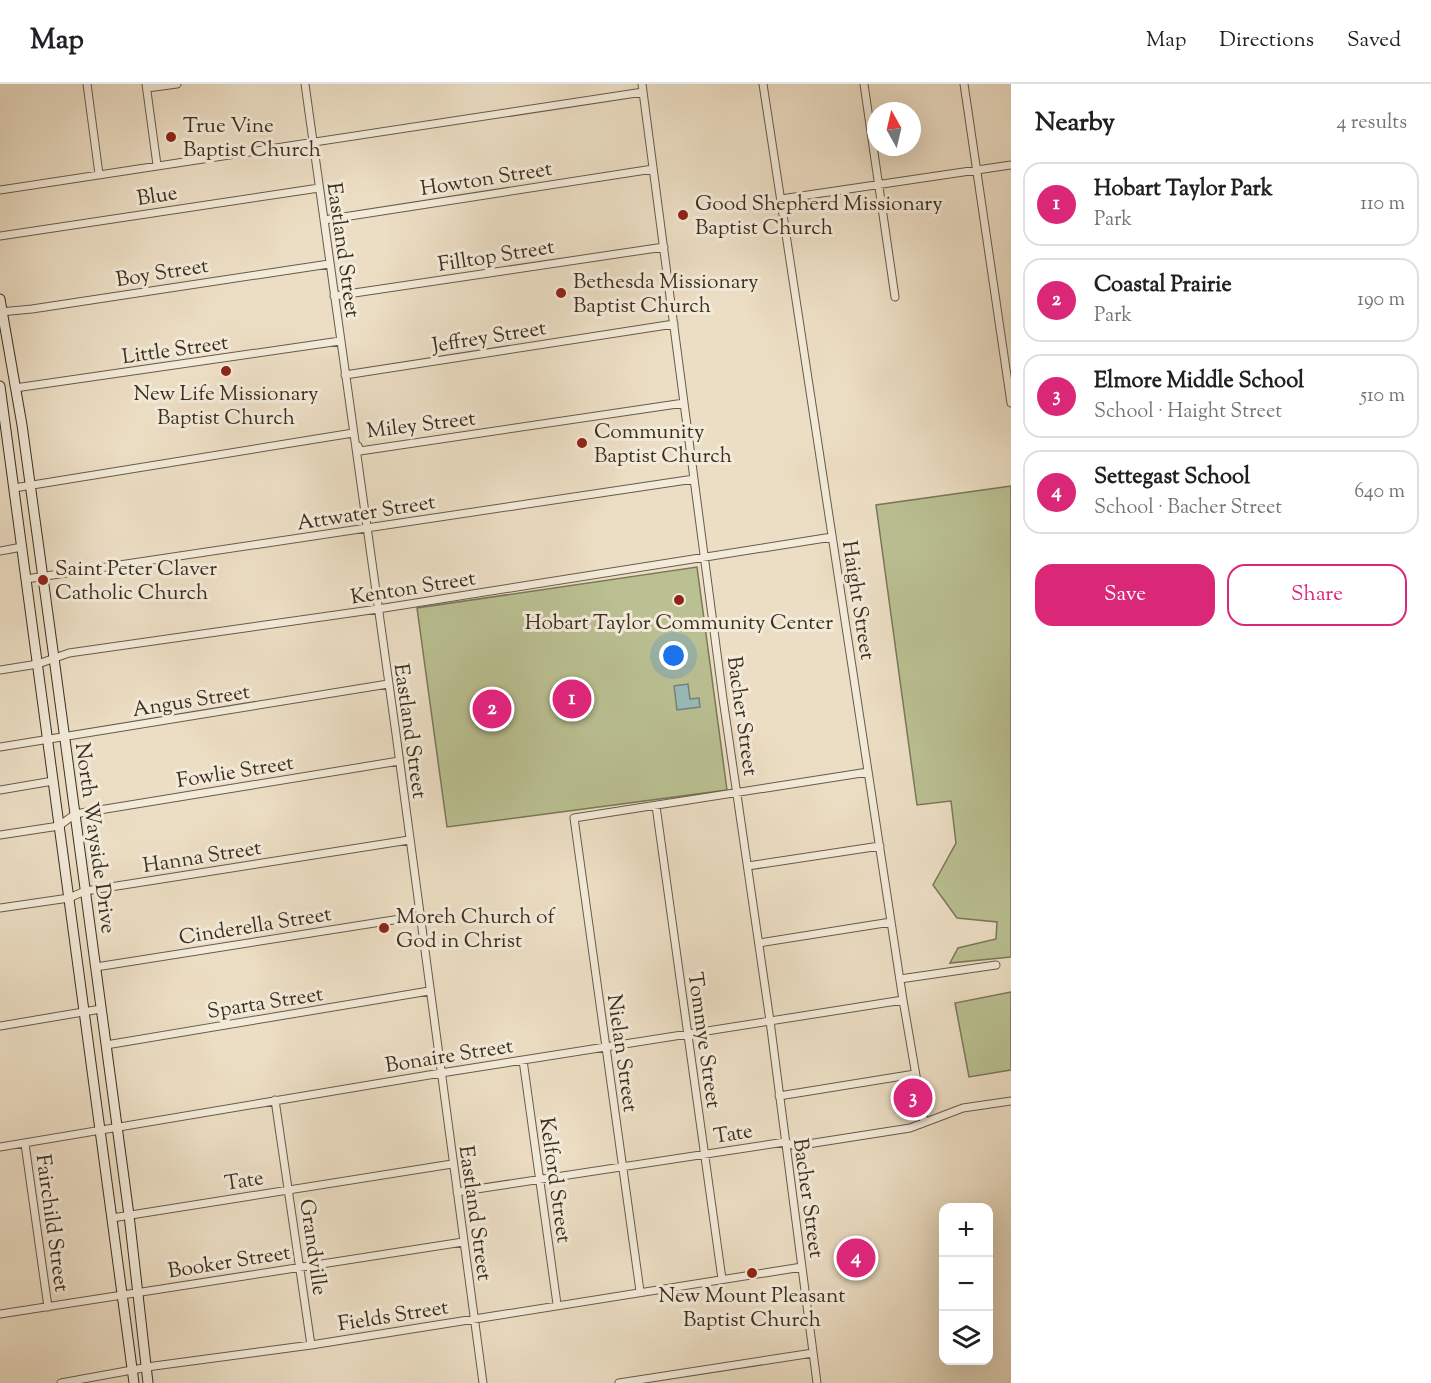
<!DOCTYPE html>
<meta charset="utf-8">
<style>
:root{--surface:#fff;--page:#f6f6f6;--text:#202124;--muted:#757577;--line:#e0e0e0;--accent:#db2777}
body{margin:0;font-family:"Sorts Mill Goudy",serif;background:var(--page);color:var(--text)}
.controls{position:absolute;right:18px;bottom:18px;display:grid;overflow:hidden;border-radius:12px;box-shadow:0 6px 24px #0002}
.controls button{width:54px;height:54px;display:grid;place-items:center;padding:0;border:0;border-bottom:2px solid var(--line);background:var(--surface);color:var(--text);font:30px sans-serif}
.compass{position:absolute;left:867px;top:18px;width:54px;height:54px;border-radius:50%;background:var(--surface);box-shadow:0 6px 24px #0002;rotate:352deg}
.you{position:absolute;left:674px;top:572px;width:21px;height:21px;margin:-15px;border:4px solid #fff;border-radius:50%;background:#1a73e8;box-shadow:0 0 0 9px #1a73e833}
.badge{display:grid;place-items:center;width:39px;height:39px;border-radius:50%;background:var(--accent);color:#fff;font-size:20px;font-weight:700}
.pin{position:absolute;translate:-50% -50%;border:3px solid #fff;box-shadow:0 2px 6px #0006}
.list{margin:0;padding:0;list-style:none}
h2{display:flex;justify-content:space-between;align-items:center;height:78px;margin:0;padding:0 24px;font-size:26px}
h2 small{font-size:20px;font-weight:400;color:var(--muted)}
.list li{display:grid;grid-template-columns:39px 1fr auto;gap:18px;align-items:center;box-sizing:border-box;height:84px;margin:0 12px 12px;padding:0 12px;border:2px solid var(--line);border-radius:18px}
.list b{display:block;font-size:22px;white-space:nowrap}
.list p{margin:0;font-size:20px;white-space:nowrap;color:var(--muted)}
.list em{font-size:20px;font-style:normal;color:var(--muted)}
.actions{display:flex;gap:12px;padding:18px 24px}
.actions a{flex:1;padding:14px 0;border:2px solid var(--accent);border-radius:18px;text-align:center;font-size:21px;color:var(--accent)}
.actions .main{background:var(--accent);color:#fff}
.icon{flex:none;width:33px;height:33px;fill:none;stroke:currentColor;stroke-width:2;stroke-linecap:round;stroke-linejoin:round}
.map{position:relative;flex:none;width:1011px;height:1299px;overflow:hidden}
header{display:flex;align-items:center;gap:36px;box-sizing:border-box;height:84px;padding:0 30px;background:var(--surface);border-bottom:2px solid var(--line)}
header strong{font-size:28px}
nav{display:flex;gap:33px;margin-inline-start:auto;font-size:21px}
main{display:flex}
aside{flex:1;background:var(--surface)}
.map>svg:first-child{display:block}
.green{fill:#bac092;stroke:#7a785a;stroke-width:1.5}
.water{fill:#99bbb9;stroke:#73837c;stroke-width:1.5}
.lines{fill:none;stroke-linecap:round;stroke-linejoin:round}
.street-casing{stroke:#675b4a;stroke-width:9}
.secondary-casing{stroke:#3b2f21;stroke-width:11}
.street{stroke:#f3ead9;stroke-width:7}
.secondary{stroke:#f3ead9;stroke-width:9}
.poi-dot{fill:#8f2418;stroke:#f3ead9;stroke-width:2}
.labels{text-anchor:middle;stroke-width:6;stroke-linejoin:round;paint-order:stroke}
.poi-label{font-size:21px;fill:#3b2f21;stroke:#f3ead9;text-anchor:start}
.street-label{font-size:21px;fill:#3b2f21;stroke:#f3ead9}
</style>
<header>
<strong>Map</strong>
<nav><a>Map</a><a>Directions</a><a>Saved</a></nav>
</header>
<main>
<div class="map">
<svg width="1011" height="1299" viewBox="0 0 1011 1299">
<rect width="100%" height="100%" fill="#ecdec4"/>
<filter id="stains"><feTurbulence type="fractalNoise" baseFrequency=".00333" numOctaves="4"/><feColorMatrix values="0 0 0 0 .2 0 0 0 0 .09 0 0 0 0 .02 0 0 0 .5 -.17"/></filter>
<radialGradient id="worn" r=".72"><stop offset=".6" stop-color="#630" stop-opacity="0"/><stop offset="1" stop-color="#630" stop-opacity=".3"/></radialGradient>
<path class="green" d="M 1011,402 L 1011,873 L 950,879 L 958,864 L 996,855 L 997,838 L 957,834 L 933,801 L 956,759 L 951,717 L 917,721 L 876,421 Z
M 697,483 L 727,706 L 447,743 L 417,524 Z
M 1011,908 L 1011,986 L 969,993 L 955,919 Z"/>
<path class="water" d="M 688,600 L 690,615 L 699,614 L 700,623 L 677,626 L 674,602 Z"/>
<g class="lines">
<defs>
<path id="street" d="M 87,0 L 99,90
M 146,0 L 157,81
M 305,0 L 396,650 L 483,1299
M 642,0 L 723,615 L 770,937 L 817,1299
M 763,0 L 903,916 L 924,1038
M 864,0 L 895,213
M 964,0 L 1011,319
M 147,4 L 177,0
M 0,106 L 643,8
M 781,115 L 1011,81
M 324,136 L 653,85
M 0,152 L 319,104
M 334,212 L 664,163
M 0,228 L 32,225 L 329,180
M 345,291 L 674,240
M 15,304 L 340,257
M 358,362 L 360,367 L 684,319
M 14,404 L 353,349 L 354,351
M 0,467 L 22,463
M 26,495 L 694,395
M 0,586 L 38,580 L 69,569 L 378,525 L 832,453
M 0,663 L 388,600
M 0,706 L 53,697
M 656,722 L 722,1195
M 0,751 L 59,742 L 75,730 L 399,677
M 748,782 L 880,762
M 0,824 L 69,814 L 85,807 L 409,756
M 759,859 L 891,838
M 96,883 L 419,832
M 900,895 L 996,881
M 0,942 L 101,925
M 106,961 L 429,907
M 523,976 L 557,1220
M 779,1012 L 915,990
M 275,1016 L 311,1261
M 25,1060 L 48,1223
M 0,1063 L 441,989 L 903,916
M 457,1108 L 785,1058 L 795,1062 L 910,1044 L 963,1024 L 1011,1017
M 112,1134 L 452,1080
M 640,1207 L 574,734 L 868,688
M 0,1230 L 463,1158
M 61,1299 L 154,1282 L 311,1261 L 802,1183
M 619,1299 L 813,1269"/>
<path id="secondary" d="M 0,215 L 22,341 L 54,574 L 129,1131 L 148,1299
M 0,302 L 134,1299"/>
</defs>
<use href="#street" class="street-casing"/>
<use href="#secondary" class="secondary-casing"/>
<use href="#street" class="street"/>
<use href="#secondary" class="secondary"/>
</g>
<g class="poi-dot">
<circle cx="171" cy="53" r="6"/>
<circle cx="683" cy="131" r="6"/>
<circle cx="561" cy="209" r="6"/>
<circle cx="226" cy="287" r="6"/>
<circle cx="582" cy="359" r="6"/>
<circle cx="43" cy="496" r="6"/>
<circle cx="679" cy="516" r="6"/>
<circle cx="384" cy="844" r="6"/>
<circle cx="752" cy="1189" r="6"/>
</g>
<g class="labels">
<g class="poi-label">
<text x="183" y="48">True Vine<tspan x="183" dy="24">Baptist Church</tspan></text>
<text x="695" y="126">Good Shepherd Missionary<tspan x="695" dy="24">Baptist Church</tspan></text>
<text x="573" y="204">Bethesda Missionary<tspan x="573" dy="24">Baptist Church</tspan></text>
<text x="226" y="316" text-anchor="middle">New Life Missionary<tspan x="226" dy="24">Baptist Church</tspan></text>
<text x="594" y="354">Community<tspan x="594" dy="24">Baptist Church</tspan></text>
<text x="55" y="491">Saint Peter Claver<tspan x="55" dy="24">Catholic Church</tspan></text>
<text x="679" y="545" text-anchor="middle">Hobart Taylor Community Center</text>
<text x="396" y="839">Moreh Church of<tspan x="396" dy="24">God in Christ</tspan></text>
<text x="752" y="1218" text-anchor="middle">New Mount Pleasant<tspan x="752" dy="24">Baptist Church</tspan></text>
</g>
<g class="street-label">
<text transform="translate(486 94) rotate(-9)" y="7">Howton Street</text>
<text transform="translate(157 111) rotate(-9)" y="7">Blue</text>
<text transform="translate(344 166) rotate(82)" y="7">Eastland Street</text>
<text transform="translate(496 171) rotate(-9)" y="7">Filltop Street</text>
<text transform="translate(162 188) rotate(-9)" y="7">Boy Street</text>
<text transform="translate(489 252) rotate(-9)" y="7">Jeffrey Street</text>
<text transform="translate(175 265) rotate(-8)" y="7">Little Street</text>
<text transform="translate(421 340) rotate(-7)" y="7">Miley Street</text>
<text transform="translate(366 428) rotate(-9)" y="7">Attwater Street</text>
<text transform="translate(413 503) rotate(-9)" y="7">Kenton Street</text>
<text transform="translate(859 516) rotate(81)" y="7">Haight Street</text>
<text transform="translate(191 616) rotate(-9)" y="7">Angus Street</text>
<text transform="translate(743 632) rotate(82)" y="7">Bacher Street</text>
<text transform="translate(411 647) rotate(82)" y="7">Eastland Street</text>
<text transform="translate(235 687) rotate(-9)" y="7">Fowlie Street</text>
<text transform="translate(96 754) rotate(82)" y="7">North Wayside Drive</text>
<text transform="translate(202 772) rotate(-9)" y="7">Hanna Street</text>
<text transform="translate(255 841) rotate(-9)" y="7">Cinderella Street</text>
<text transform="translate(265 918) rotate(-9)" y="7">Sparta Street</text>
<text transform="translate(705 956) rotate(82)" y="7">Tommye Street</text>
<text transform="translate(623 969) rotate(82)" y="7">Nielan Street</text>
<text transform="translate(449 971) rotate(-9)" y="7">Bonaire Street</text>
<text transform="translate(733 1049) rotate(-9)" y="7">Tate</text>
<text transform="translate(244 1096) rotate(-9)" y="7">Tate</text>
<text transform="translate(556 1096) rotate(82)" y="7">Kelford Street</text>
<text transform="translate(809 1114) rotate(82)" y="7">Bacher Street</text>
<text transform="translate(476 1129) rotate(82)" y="7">Eastland Street</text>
<text transform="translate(53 1139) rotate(82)" y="7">Fairchild Street</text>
<text transform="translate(314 1163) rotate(82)" y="7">Grandville</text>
<text transform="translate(229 1177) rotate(-9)" y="7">Booker Street</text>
<text transform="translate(393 1231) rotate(-9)" y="7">Fields Street</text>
</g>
</g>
<rect width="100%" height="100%" filter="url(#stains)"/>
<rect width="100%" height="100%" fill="url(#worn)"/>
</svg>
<div class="controls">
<button>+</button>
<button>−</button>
<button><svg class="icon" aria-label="layers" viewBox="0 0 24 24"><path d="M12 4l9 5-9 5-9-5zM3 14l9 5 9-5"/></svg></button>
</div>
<svg class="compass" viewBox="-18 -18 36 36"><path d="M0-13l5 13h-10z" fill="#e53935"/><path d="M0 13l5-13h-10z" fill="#757577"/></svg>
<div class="you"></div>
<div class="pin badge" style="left:572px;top:615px">1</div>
<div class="pin badge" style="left:492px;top:625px">2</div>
<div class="pin badge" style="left:913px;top:1014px">3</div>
<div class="pin badge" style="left:856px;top:1174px">4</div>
</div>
<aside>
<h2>Nearby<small>4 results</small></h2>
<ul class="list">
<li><span class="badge">1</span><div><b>Hobart Taylor Park</b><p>Park</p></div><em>110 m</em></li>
<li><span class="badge">2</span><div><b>Coastal Prairie</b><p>Park</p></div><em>190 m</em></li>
<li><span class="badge">3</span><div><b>Elmore Middle School</b><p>School · Haight Street</p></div><em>510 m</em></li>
<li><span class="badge">4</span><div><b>Settegast School</b><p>School · Bacher Street</p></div><em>640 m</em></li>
</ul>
<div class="actions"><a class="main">Save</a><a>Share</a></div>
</aside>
</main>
